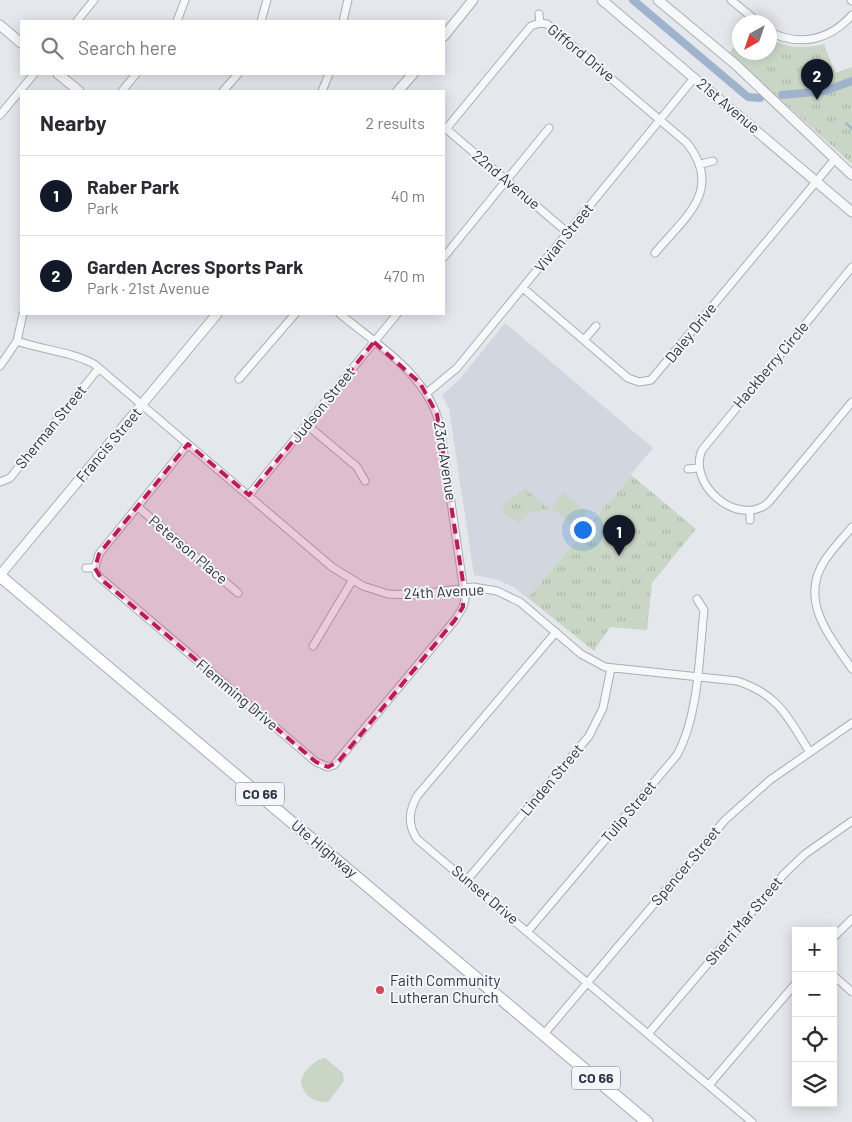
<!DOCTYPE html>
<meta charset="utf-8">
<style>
:root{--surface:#fff;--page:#f2f2f3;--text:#2b2b33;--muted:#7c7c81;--line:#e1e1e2;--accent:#111827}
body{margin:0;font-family:Barlow,sans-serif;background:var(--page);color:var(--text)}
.controls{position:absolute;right:15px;bottom:15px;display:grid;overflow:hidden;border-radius:0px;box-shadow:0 2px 12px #0003}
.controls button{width:45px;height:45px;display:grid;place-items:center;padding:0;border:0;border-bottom:1px solid var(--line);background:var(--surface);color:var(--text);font:25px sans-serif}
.compass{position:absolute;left:732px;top:15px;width:45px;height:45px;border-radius:50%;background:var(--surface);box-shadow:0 2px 12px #0003;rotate:220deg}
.you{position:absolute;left:582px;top:529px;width:18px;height:18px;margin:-12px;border:4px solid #fff;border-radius:50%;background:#1a73e8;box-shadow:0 0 0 8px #1a73e833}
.badge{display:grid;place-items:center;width:32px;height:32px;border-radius:50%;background:var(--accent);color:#fff;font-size:16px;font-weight:700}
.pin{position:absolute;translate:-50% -41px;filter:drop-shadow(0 1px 2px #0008)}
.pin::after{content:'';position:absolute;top:26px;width:18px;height:15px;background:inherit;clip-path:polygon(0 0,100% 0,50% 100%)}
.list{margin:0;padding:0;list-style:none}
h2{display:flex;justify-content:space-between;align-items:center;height:65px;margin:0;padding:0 20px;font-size:21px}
h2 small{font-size:16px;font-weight:400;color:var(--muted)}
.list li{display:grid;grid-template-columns:32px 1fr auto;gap:15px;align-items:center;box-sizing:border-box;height:80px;padding:0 20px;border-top:1px solid var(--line)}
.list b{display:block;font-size:19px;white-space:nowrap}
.list p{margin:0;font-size:16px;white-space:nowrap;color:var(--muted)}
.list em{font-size:16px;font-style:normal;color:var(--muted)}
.icon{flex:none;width:28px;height:28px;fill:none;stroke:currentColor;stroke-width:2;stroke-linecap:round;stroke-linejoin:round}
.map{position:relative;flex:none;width:852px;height:1122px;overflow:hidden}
.search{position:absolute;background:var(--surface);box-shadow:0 2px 12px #0003;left:20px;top:20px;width:425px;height:55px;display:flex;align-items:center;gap:12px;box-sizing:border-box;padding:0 18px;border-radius:0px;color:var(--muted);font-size:19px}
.panel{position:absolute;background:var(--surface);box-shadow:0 2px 12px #0003;left:20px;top:90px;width:425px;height:225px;border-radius:0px}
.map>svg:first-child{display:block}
.built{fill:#d2d6de}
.grass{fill:url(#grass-tufts)}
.garden{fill:#c9d6c5}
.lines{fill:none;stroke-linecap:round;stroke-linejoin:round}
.stream{stroke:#9fb4cc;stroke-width:2}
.canal{stroke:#9fb4cc;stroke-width:8}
.minor-casing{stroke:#a9aeb7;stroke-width:9}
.tertiary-casing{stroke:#a9aeb7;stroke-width:11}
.primary-casing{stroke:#a3abb8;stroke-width:13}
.minor{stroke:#f7f8fa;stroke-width:7}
.tertiary{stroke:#f7f8fa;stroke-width:9}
.primary{stroke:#fff;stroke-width:11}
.marked{fill:#c2185b;fill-opacity:0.2;stroke:#c2185b;stroke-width:4;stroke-dasharray:10 6;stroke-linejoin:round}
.poi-dot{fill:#d1495b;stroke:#f4f6f9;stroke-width:2}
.labels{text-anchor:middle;stroke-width:4;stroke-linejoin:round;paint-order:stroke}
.shield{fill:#f4f6f9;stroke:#676e7b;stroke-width:1}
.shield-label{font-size:14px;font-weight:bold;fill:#2b3445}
.street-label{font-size:15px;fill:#2b3445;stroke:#f4f6f9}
.poi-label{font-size:15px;fill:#2b3445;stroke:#f4f6f9;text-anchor:start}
</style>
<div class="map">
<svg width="852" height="1122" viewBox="0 0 852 1122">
<defs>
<pattern id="grass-tufts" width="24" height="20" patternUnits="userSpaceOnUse" patternTransform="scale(1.25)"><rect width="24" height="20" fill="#c9d6c5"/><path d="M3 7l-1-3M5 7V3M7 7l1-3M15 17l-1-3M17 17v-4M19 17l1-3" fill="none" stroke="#adb8ab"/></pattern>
</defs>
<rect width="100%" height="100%" fill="#e4e7ec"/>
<path class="built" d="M 505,323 L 653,448 L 528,598 L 512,586 L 495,579 L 474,575 L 449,409 L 442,395 L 458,381 Z"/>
<path class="grass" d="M 770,39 C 787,48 805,49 824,44 L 835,73 L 852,67 L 852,164 L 729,53 L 739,41 L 740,52 L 770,52 Z
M 631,475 L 696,529 L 652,583 L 647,630 L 610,627 L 594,651 L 528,598 Z
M 525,488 L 550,510 L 529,512 L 520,524 L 501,511 L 507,502 Z"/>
<path class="garden" d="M 564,492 L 587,512 L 574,527 L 551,507 Z
M 325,1058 L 343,1073 L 344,1081 L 328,1102 C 315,1103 303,1096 301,1082 C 302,1072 315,1059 325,1058 Z"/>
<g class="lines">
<path class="stream" d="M 846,123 L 852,129"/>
<path class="canal" d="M 633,0 L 748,97 L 760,98
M 782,95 L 825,91 L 852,81"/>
<defs>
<path id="minor" d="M 731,0 L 758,22
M 851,0 L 852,1
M 539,14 L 540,23
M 77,21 L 94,0
M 177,21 L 185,0
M 261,21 L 267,0
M 343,21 L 348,0
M 770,32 C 800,47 830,40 852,15
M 122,91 L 136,74
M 223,91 L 238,74
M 322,91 L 329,74
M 0,115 L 34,74
M 444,127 L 568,233
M 446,129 L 531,26 L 540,23 L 547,24 L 687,143 C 724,190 685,217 655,253
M 701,164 L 713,161
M 444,257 L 549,128
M 852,267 L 702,450 C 687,484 737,528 768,503 L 852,402
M 523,288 L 628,378 L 639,382 L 651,380 L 835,159
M 584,340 L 596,326
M 17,341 C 42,350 70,351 94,364 L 332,567 L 363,586 L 388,594 L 415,595 L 473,587 L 497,591 L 520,602 L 581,654 L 605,667 L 737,681 C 778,694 788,717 809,751
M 0,366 L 17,341 L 23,314
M 239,379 L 295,314
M 428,392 L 457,368 L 694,78
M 307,425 L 357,467 L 365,481
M 188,444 L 99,554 L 95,568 L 97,575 L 316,762 L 328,767 L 334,765 L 455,620 L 463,607 L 465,599 L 440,426 C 428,375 379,346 340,314
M 688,469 L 698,468
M 0,482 L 10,478 L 99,368
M 249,495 L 397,314
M 138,507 L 238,593
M 750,520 L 750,512
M 852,527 C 843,538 833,548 825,560 C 798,601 830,636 852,669
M 86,568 L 95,568
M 556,632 L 417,796 C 409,811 407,824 417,839 L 752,1122
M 313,646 L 352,581
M 467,880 L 589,736 L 603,708 L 611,668
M 528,931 L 677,755 C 699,715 699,656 704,610 L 697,599
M 833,938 L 852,919
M 833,975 L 852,992
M 544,1034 L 725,820 L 770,780 L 852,723
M 648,1034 L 784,874 L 805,854 L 852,821
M 709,1085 L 796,983"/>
<path id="tertiary" d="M 602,0 L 852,212
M 658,0 L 735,64 L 852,175
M 0,25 L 21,43
M 444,36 L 473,0
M 58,74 L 79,91
M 398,91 L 413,74
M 0,575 L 217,314"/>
<path id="primary" d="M 0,576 L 647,1122"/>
</defs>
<use href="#minor" class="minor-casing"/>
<use href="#tertiary" class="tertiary-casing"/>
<use href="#primary" class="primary-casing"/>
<use href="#minor" class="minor"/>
<use href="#tertiary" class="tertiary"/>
<use href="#primary" class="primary"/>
</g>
<path class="marked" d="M 374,342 L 420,383 L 437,414 L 463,582 L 463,607 L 455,620 L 339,761 L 328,767 L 316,762 L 102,580 L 95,568 L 99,554 L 188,444 L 249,495 Z"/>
<circle class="poi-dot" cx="380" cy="990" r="5"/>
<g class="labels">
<g class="shield">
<rect x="236" y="782.5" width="48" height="23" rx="4"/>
<rect x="572" y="1066.5" width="48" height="23" rx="4"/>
</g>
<g class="shield-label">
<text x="260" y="799">CO 66</text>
<text x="596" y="1083">CO 66</text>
</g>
<g class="street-label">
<text transform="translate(581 53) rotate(39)" y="5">Gifford Drive</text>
<text transform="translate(728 106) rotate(40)" y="5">21st Avenue</text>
<text transform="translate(506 180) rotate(40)" y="5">22nd Avenue</text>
<text transform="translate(564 238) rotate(-51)" y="5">Vivian Street</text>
<text transform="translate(691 333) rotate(-51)" y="5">Daley Drive</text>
<text transform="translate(771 365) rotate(-50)" y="5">Hackberry Circle</text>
<text transform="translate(323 405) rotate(-51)" y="5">Judson Street</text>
<text transform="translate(51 427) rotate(-51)" y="5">Sherman Street</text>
<text transform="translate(109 445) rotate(-50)" y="5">Francis Street</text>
<text transform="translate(445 461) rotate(81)" y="5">23rd Avenue</text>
<text transform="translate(188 550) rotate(40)" y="5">Peterson Place</text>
<text transform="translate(444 592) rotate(-3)" y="5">24th Avenue</text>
<text transform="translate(237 695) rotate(40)" y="5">Flemming Drive</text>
<text transform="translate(552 780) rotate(-50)" y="5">Linden Street</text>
<text transform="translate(629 812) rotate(-50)" y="5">Tulip Street</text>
<text transform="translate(324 849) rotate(40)" y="5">Ute Highway</text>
<text transform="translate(686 866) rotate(-50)" y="5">Spencer Street</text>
<text transform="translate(485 895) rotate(40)" y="5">Sunset Drive</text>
<text transform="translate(744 921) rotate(-50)" y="5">Sherri Mar Street</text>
</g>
<g class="poi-label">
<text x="390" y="986">Faith Community<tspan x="390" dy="17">Lutheran Church</tspan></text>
</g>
</g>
</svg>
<div class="controls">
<button>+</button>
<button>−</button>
<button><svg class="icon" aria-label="locate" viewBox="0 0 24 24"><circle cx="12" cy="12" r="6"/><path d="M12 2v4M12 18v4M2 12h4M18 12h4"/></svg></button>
<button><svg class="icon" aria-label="layers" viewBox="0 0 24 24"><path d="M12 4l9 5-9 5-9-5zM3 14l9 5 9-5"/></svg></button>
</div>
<svg class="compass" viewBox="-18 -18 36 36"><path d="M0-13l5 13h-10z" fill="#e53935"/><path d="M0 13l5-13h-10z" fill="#7c7c81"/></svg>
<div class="you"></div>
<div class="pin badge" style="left:619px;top:556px">1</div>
<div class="pin badge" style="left:817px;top:100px">2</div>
<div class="search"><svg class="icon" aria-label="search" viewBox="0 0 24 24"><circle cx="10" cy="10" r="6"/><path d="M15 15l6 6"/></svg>Search here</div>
<section class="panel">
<h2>Nearby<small>2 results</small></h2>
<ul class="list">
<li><span class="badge">1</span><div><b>Raber Park</b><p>Park</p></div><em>40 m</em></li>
<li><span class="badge">2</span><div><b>Garden Acres Sports Park</b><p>Park · 21st Avenue</p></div><em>470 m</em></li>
</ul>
</section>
</div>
